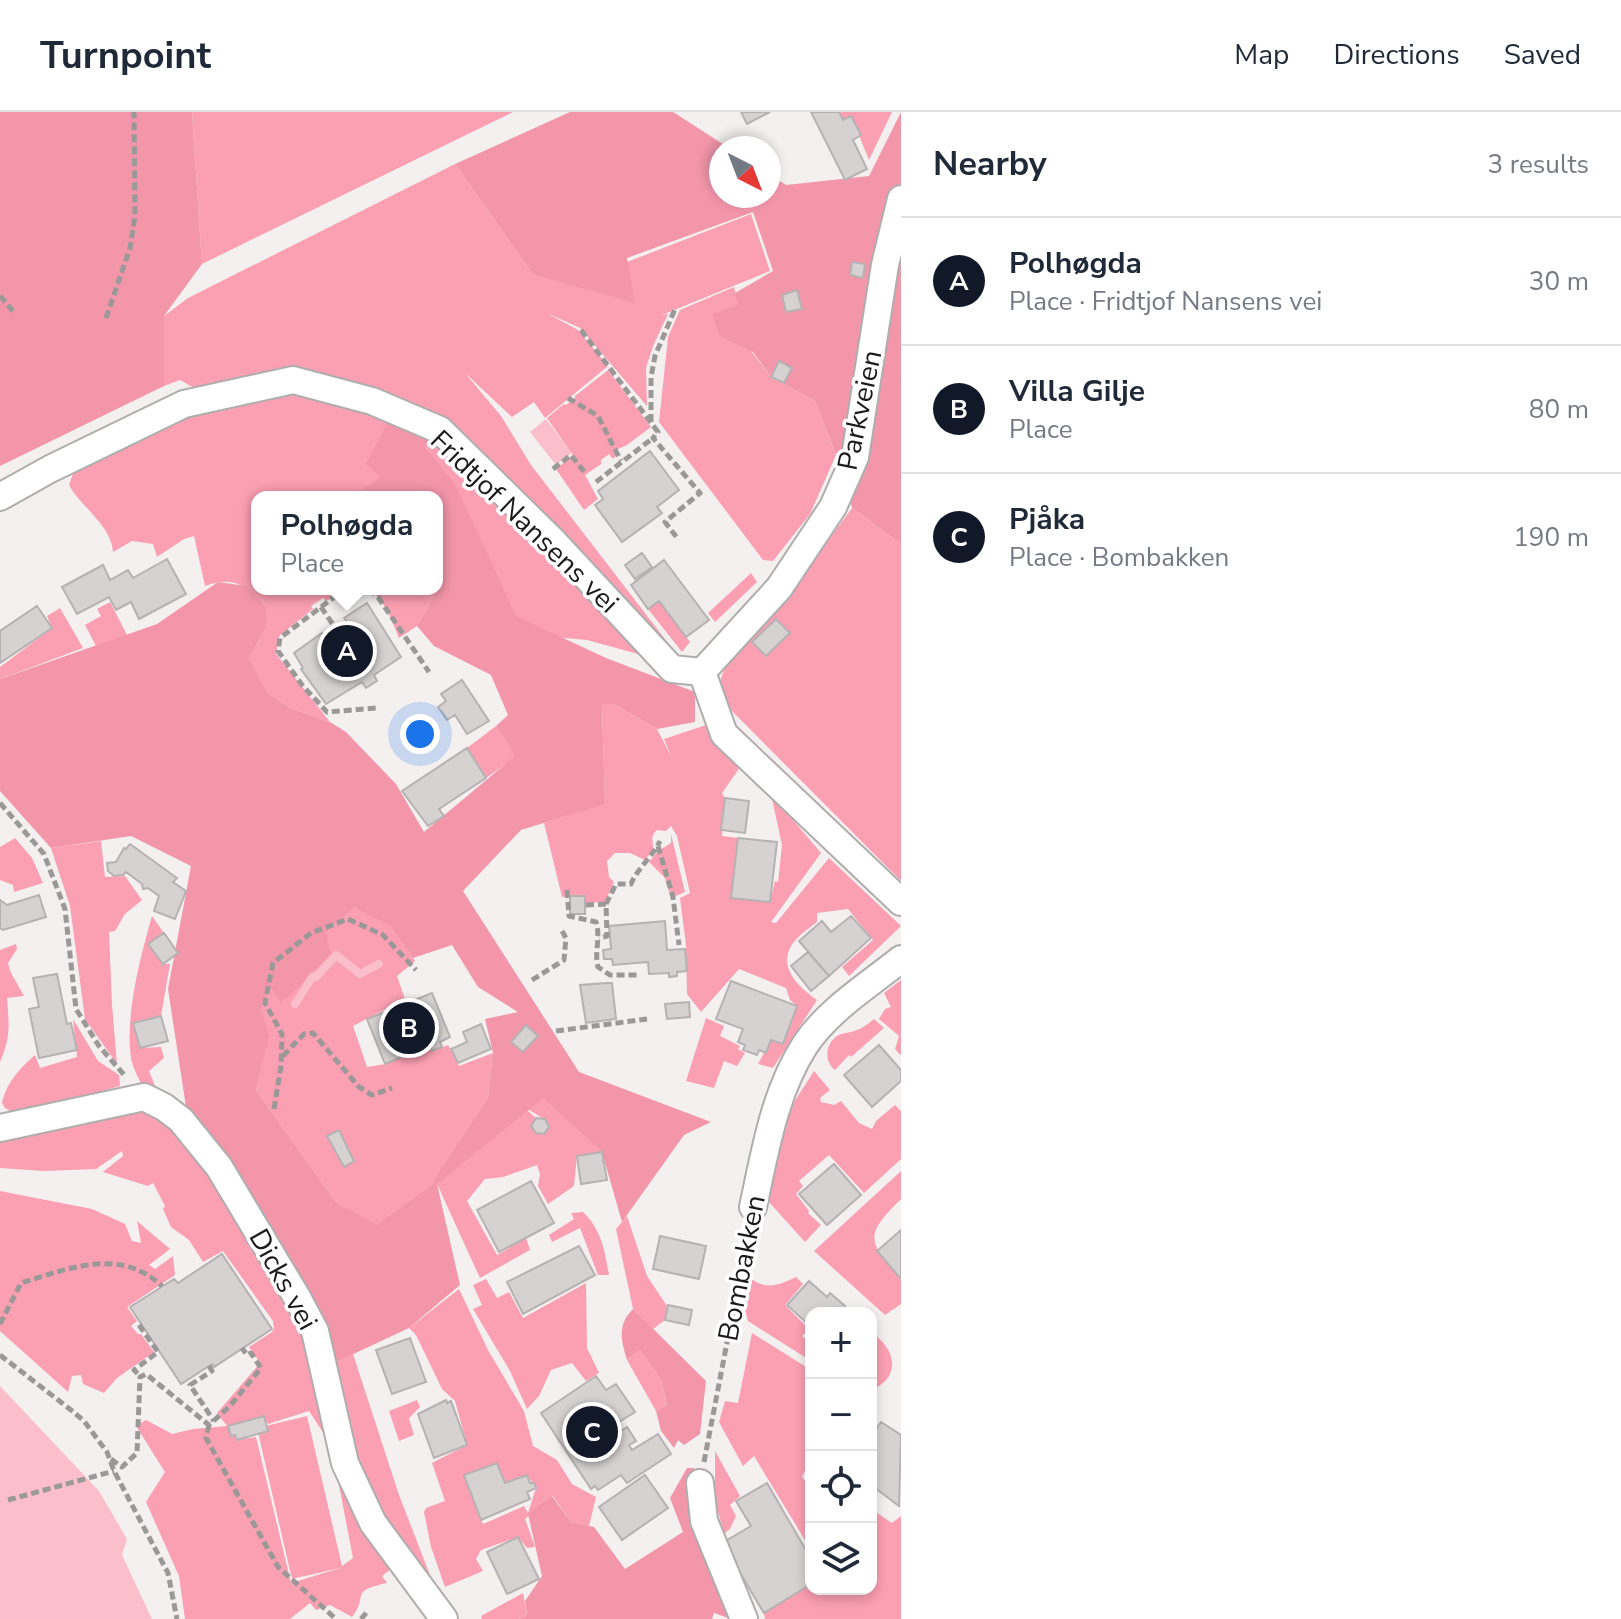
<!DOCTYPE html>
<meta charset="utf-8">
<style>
:root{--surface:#fff;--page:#f2f2f3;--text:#1f2937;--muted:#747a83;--line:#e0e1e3;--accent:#111827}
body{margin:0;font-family:"Nunito Sans",sans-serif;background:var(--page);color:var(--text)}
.controls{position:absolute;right:24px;bottom:24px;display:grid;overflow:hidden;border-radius:16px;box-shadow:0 4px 12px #0003}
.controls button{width:72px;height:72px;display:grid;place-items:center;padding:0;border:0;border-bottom:2px solid var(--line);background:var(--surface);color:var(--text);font:40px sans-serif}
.compass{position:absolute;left:709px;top:24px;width:72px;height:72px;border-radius:50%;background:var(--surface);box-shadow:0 4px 12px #0003;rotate:138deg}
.you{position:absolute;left:420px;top:622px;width:28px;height:28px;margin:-20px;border:6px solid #fff;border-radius:50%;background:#1a73e8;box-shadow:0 0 0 12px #1a73e833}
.badge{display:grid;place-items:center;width:52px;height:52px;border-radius:50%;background:var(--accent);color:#fff;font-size:26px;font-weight:700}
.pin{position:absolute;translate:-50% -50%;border:4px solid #fff;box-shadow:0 2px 8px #0006}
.popup{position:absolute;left:251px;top:379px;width:192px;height:104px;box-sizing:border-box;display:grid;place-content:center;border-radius:16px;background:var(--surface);filter:drop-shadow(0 2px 6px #0005);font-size:26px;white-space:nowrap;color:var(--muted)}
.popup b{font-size:30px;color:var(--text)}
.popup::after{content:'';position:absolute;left:50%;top:100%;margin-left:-16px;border:16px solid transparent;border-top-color:var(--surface)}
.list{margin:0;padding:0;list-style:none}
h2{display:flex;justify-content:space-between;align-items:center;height:104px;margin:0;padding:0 32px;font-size:34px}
h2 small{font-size:26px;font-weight:400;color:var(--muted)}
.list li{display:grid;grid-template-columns:52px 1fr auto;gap:24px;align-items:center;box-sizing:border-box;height:128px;padding:0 32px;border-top:2px solid var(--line)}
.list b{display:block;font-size:30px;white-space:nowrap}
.list p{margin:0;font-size:26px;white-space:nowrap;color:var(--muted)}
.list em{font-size:26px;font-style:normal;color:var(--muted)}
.icon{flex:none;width:44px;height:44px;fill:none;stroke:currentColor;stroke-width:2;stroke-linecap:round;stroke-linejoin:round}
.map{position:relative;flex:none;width:901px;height:1507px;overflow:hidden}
header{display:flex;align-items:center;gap:48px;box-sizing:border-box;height:112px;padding:0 40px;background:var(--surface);border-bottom:2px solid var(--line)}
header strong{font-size:38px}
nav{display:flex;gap:44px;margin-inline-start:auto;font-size:28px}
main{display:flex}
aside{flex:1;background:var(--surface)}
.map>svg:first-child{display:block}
.green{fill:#fb9fb2;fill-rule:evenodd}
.forest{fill:#f396aa;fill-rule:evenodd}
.water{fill:#fabfca}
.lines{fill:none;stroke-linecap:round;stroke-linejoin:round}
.stream{stroke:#fabfca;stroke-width:8}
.building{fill:#d6d2d2;stroke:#b6b2b3;stroke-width:2}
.minor-casing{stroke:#b0adad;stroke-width:30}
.path{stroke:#9b9898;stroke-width:5;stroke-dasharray:8 4;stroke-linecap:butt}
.minor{stroke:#fff;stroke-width:26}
.labels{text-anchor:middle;stroke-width:7;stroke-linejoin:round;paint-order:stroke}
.street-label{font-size:28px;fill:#1b1919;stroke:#fff}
</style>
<header>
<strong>Turnpoint</strong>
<nav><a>Map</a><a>Directions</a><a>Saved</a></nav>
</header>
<main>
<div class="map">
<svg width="901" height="1507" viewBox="0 0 901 1507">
<rect width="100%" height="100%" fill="#f4f0f0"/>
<path class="green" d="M 192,0 L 513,0 L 202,152 Z
M 839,0 L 892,0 L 869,48 L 851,4 L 843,8 Z
M 455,52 L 533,163 L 634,190 L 627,150 L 751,102 L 770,159 L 662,203 L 668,202 L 653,234 L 646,256 L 647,294 L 580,216 L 547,201 L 578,218 L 608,254 L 545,306 L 534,290 L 512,305 L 465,261 L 501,304 L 531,353 L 678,544 L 672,551 L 522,379 L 476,337 L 344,272 L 203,281 L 180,268 L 164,274 L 164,204 L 188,186 Z
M 734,175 L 748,235 L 771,265 L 815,289 L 836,343 L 810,402 L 773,449 L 763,448 L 659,310 L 668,225 L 680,198 Z
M 608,258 L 651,315 L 627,333 L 618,337 L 618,342 L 613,347 L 609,342 L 601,348 L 601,352 L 585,363 L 598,387 L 584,398 L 556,357 L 573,343 L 547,306 L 564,292 L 566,293 L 575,286 L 575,284 Z
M 318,283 L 392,302 L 381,365 L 352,385 L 257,385 L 257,477 L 348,477 L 326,489 L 323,486 L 311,494 L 313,497 L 279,524 L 276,542 L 330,610 L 290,596 L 268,581 L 249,546 L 266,516 L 266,494 C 246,474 234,463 205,474 L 194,424 L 184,427 L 157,445 L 153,432 L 132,429 L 113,440 C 112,414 80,394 69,373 L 75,356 L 175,306 L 244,284 Z
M 432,323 L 649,545 L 587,528 L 521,522 L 425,334 Z
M 852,396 L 901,432 L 901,769 L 715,582 L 726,553 L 797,470 Z
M 751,461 L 757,470 L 715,510 L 708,501 Z
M 437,468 L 441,471 L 417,514 L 399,526 C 391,507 386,489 368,477 L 437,477 Z
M 659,489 L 690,530 L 682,540 L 648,497 Z
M 110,490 L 127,523 L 96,534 L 85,513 L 101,504 L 97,497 Z
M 60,496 L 83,536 L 0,567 L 0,555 L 52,516 L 47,504 Z
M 602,592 L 614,592 L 657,617 L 672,646 L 664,627 L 712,611 L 743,651 L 722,681 L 725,686 L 722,724 L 738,726 L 732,786 L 770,790 L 775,769 L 778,770 L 782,733 L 771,682 L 821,741 L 771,810 L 776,811 L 829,746 L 901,814 L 849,864 L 842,855 L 873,828 L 848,797 L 817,801 L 817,810 C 809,816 799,823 793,831 C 776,855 799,875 817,888 L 773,956 L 758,952 L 771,928 L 783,932 L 797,894 L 790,888 L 786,876 L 739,857 L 701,900 L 687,882 L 686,833 L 680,786 L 690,781 L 677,724 L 671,714 L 666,719 L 657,718 C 649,726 654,729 653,738 L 645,748 L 630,741 L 615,741 L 607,749 L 609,765 L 614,770 L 605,790 L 586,791 L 584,784 L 562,785 L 544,711 L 605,691 Z
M 496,614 L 516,645 L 486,666 L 467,636 Z
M 671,722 L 685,780 L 671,786 L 665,766 L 649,750 L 658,739 L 671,731 Z
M 15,726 L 32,746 L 43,771 L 14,780 L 13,773 L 0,768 L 0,735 Z
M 101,729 L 105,765 L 125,764 L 142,788 L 125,802 L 115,819 L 109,820 L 112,893 L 117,952 L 85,907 L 70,794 L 51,736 Z
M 355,796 L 387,807 L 415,849 L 397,864 L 405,887 L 353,914 L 367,955 L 385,952 L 430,933 L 432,939 L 448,933 L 459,954 L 493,941 L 488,985 L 434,1066 L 434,1071 L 377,1114 L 336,1090 L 256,978 L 268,925 L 261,897 L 271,877 L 283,891 L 326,821 Z
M 152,804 L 164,821 L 149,832 L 163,852 L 170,852 L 161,904 L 134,912 L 140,936 L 161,935 L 164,946 L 149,959 L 157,979 L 146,981 C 141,970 133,958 131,946 C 125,903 140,846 152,804 Z
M 16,832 L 17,837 L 8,851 L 11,861 L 24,884 L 7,886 C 9,913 11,925 0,950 L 0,838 Z
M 901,868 L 901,942 L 900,943 L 895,937 L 899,924 L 879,907 L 885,897 L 891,895 L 884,881 Z
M 706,906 L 724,914 L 720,924 L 740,934 L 738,937 L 745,941 L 737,954 L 724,949 L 714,976 L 686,969 Z
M 73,907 L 98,949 L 119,963 L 120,974 L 15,1003 L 4,995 L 2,990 C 7,970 20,956 35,943 L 40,956 L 77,945 Z
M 874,907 L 884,916 L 851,945 L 849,943 L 835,958 C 824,950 825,932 837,924 C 844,920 850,921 857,918 C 863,916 869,911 874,907 Z
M 814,959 L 830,978 L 820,986 L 821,990 L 834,993 L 841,989 L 859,1011 L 872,1017 L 876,1009 L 895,993 L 901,999 L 901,1047 L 864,1081 L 829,1043 L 799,1069 L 803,1074 L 796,1082 L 809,1099 L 808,1101 L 821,1113 L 805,1130 L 768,1089 L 778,1031 L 789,998 Z
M 543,985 L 602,1040 L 577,1044 L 574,1074 L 548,1092 L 538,1074 L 540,1062 L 537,1053 L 503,1065 L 485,1067 L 467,1089 L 497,1143 L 526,1126 L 530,1138 L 480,1166 L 437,1072 L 464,1047 L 527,998 L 536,1006 L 531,1014 L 536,1021 L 544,1022 L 545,1008 L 528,997 Z
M 145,995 L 189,1028 L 306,1223 L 333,1336 L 309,1299 L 268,1312 L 263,1304 L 228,1315 L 231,1323 L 235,1323 L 237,1328 L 256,1325 L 291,1471 L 340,1456 L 292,1467 L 257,1316 L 307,1304 L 342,1454 L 353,1446 L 337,1363 L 340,1360 L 391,1457 L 382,1464 L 387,1471 C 347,1480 370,1483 352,1505 L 330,1493 L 316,1498 L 310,1491 L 290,1507 L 185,1507 L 179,1464 L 146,1390 L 165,1360 L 136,1314 L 146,1308 L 172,1322 L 193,1317 L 227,1314 L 217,1301 L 260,1251 L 249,1235 L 272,1220 L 274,1217 L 273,1209 L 223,1139 L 203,1150 L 189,1128 L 171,1115 L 163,1097 L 165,1094 L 153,1071 L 148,1074 L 103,1060 L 123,1044 L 122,1039 L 96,1057 L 44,1059 L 0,1056 L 0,1028 Z
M 901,1059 L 901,1087 C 863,1125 868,1128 901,1167 L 901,1192 L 885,1203 L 814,1139 Z
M 0,1079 L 92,1097 L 125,1112 L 132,1129 L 141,1131 L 137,1109 L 170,1137 L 149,1153 L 155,1157 L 173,1144 L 175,1163 L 127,1195 L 137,1209 L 131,1214 L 138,1222 L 141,1222 L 154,1240 L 117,1266 L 104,1281 L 83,1272 L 81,1263 L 72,1264 L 68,1280 L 0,1219 Z
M 583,1100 C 601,1117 605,1139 609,1163 L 598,1163 L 580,1116 L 552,1130 L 549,1123 L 574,1107 L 571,1101 Z
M 627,1104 L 647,1164 L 667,1194 L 665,1208 L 653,1217 L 633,1197 L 616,1117 Z
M 749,1165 C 765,1179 779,1173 796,1165 L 803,1172 L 785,1193 L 809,1217 L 802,1224 L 811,1231 L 811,1249 L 748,1209 L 744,1193 Z
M 486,1167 L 497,1186 L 509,1180 L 523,1206 L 586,1171 L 587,1236 L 599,1261 L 586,1269 L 572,1251 L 551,1258 L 539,1284 L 527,1297 L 510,1259 L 473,1197 L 482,1193 L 473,1173 Z
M 459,1177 L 488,1238 L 524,1299 L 533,1334 L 557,1348 L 572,1372 L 596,1385 L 589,1414 L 571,1410 L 553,1384 L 525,1407 L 535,1435 L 527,1436 L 518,1425 L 481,1438 L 476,1447 L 483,1459 L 445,1475 L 431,1435 L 424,1400 L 426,1396 L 445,1389 L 432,1351 L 467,1333 L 455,1289 L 442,1277 L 416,1223 L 409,1216 ZM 497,1351 L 506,1371 L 527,1363 L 536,1376 L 528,1401 L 524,1394 L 483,1412 L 464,1363 Z
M 871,1220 C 886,1230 900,1249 887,1267 C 884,1271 876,1276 871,1279 Z
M 752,1221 L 811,1258 L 811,1314 L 807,1318 C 817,1333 809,1350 802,1365 L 811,1377 L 811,1438 L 754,1344 L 743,1354 L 719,1310 L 725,1289 L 738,1291 Z
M 640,1238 L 661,1268 L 667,1295 L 656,1299 L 627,1248 Z
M 353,1242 L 399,1383 L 435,1476 L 393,1430 L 345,1331 L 332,1252 Z
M 417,1288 L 420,1295 L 409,1306 L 414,1323 L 399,1329 L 389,1299 Z
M 715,1339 L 740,1384 L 730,1393 L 736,1404 L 730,1417 L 724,1422 L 715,1389 Z
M 871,1397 L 892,1411 L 901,1404 L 901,1507 L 765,1507 L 764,1501 L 811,1472 L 811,1477 L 871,1477 Z
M 523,1481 L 527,1503 L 519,1507 L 482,1507 L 481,1504 Z"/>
<path class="forest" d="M 0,0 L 192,0 L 202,152 L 164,204 L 164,274 L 0,354 Z
M 570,0 L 673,0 L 729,36 L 721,36 L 721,84 L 769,84 L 769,62 L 786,73 L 869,64 L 901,0 L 901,432 L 852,396 L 840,353 L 815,289 L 771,265 L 753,240 L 720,224 L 712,202 L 738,193 L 735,181 L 773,159 L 753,100 L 627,146 L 635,191 L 533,163 L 455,52 Z
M 392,302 L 432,323 L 425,335 L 455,372 L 516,504 L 606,546 L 695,580 L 695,610 L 657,617 L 614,592 L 602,592 L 605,692 L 521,718 L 463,779 L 579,960 L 711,1010 L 684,1023 L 622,1110 L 602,1040 L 543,986 L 437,1072 L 460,1173 L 409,1216 L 332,1252 L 259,1106 L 186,995 L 168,877 L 191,754 L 131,724 L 51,736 L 0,679 L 0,567 L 157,512 L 218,470 L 246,474 L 266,494 L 266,516 L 249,546 L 268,581 L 290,596 L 330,610 L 346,620 L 396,672 L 424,720 L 515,644 L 496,614 L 508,603 L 491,563 L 434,534 L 417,514 L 441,471 L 437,468 L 437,385 L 352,385 L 380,365 L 366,352 ZM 355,796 L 390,813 L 413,846 L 452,833 L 478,875 L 518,900 L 485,907 L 493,941 L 488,985 L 434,1066 L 434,1071 L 377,1113 L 336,1090 L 256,978 L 269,924 L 261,897 L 271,877 L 282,891 L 331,842 L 326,821 Z
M 633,1197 L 706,1269 L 700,1322 L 684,1333 L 678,1328 L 674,1336 L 661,1319 L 656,1299 L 667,1294 L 661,1268 L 640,1238 L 627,1248 C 621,1228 617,1213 633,1197 Z
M 687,1356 L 694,1356 L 694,1409 L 731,1507 L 714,1501 L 712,1507 L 519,1507 L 527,1503 L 525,1489 L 542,1464 L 528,1402 L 552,1384 L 571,1410 L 594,1415 L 625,1457 L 683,1420 L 670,1386 Z"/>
<path class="water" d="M 546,307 L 572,341 L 556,353 L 530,320 Z
M 0,1274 L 99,1379 L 127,1427 L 122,1443 L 152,1507 L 0,1507 Z"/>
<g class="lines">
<path class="stream" d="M 295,892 L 313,864 L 316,865 L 336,843 L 360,862 L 379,852"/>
</g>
<path class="building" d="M 741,0 L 770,0 L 747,12 Z
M 811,0 L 839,0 L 843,8 L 851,4 L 861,23 L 853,28 L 867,57 L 845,68 Z
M 852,150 L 865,152 L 863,166 L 850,163 Z
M 797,178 L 802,197 L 786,200 L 782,183 Z
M 779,249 L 792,256 L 784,271 L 771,265 Z
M 650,339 L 679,378 L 657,395 L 662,401 L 622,430 L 595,393 L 603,387 L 598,379 Z
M 642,441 L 652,455 L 635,467 L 625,453 Z
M 167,447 L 186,482 L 139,507 L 131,490 L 116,498 L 109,485 L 77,502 L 62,475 L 103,453 L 110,468 L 128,458 L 133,466 Z
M 664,448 L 709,508 L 686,525 L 659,489 L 648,497 L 631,473 Z
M 367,491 L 401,545 L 374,563 L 377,569 L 366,576 L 362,570 L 326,592 L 301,557 L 303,556 L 294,541 L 322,521 L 324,524 L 347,510 L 344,506 Z
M 37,494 L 52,516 L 0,551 L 0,519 Z
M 776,507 L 790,521 L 766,544 L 752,530 Z
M 462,568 L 489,609 L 467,622 L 455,603 L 447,608 L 438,595 L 446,589 L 441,582 Z
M 467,636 L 486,666 L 439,697 L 444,704 L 428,714 L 402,679 Z
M 725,686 L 749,689 L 745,721 L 721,718 Z
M 738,726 L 777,730 L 770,790 L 731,786 Z
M 130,732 L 177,766 L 173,770 L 186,779 L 175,807 L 154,799 L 159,784 L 148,776 L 143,777 L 142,772 L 126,760 L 123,763 L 114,764 L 108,759 L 107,751 L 116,750 L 124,736 L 126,737 Z
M 39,783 L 46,805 L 3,818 L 0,816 L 0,788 L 7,793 Z
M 570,784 L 585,784 L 585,802 L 570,802 Z
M 851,804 L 871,826 L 829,864 L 799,829 L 822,809 L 831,820 Z
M 665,809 L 667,838 L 685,837 L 687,859 L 677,860 L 677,864 L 669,865 L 669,861 L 649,862 L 648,850 L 613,853 L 612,847 L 604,847 L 603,838 L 611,837 L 609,814 Z
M 164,821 L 178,841 L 163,852 L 148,832 Z
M 808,840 L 829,864 L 811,879 L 791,854 Z
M 57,862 L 67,912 L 71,911 L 77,938 L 39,946 L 29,897 L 39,895 L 33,866 Z
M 731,869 L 797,894 L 783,932 L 771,928 L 766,941 L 759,938 L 757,943 L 743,938 L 745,933 L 738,930 L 743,917 L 716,907 Z
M 607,871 L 612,871 L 616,907 L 586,911 L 580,873 Z
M 432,881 L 450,925 L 440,930 L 442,935 L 432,939 L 430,933 L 385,952 L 367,907 Z
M 689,890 L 690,905 L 667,907 L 665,892 Z
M 161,904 L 168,929 L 140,936 L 133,911 Z
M 481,912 L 491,937 L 458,951 L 451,937 L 467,930 L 463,920 Z
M 526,913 L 538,924 L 523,940 L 511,930 Z
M 879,933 L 901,958 L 901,969 L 872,995 L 844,963 Z
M 536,1006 L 545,1007 L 549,1015 L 544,1022 L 536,1021 L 531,1014 Z
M 339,1018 L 354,1049 L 344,1055 L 327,1024 Z
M 602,1040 L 607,1068 L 581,1072 L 577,1044 Z
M 834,1052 L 861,1083 L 827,1113 L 799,1082 Z
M 531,1069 L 554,1111 L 499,1140 L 477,1098 Z
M 901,1118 L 901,1167 L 877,1139 Z
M 660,1124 L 706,1134 L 699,1167 L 653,1157 Z
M 579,1134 L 595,1163 L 523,1202 L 507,1170 Z
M 222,1142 L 272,1217 L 214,1255 L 212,1252 L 181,1272 L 130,1195 L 174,1167 L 178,1171 Z
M 809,1169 L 827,1185 L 830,1181 L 845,1194 L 842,1198 L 844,1201 L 811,1201 L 811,1215 L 787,1193 Z
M 668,1193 L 692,1198 L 689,1213 L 665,1208 Z
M 410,1226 L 426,1270 L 392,1282 L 376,1238 Z
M 596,1264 L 606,1278 L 616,1272 L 635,1300 L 616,1312 L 621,1319 L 627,1315 L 636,1329 L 629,1333 L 632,1338 L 658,1322 L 671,1342 L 627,1371 L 621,1363 L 598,1378 L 595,1374 L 591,1377 L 541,1301 Z
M 446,1288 L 447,1291 L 451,1289 L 467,1333 L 434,1346 L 418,1302 Z
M 264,1304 L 268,1319 L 237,1328 L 235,1323 L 231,1324 L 228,1314 Z
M 881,1310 L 901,1323 L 899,1394 L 871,1373 L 871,1318 L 874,1320 Z
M 497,1351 L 505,1371 L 527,1363 L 530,1371 L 534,1371 L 536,1376 L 527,1380 L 530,1387 L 481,1408 L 464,1363 Z
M 645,1363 L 668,1396 L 622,1428 L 599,1395 Z
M 767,1371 L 811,1447 L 811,1472 L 764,1501 L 722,1431 L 751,1414 L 736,1389 Z
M 518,1425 L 539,1467 L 507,1482 L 487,1440 Z"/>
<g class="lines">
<defs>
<path id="minor" d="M 0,385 L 50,357 L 184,292 L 293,268 L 372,289 L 440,318 L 554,430 L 672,557 L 702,560
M 702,560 L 779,476 L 833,395 L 855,345 L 885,153 L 901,87
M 702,560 L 724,622 L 901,790
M 0,1016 L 144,985 L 164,995 L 181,1008 L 219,1055 L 298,1187 L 315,1219 L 345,1351 L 373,1411 L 444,1507
M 753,1095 C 765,1040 774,981 805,933 C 828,898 869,873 901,847
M 700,1371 L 704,1409 L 744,1507"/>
</defs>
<use href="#minor" class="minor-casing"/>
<path class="path" d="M 0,184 L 13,199
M 106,206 L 130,136 L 135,104 L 134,0
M 581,218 L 658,320 L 653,326 L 700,381 L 665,410 L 678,427
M 568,286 L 598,304 L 621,349
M 651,310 L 651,265 L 655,244 L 675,197
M 553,357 L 571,343 L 586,362
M 596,370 L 653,326
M 360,477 L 341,480 L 280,526 L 278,539 L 302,573 L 327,600 L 377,596
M 369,477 L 378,485 L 429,560
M 321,495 L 336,517
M 0,691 L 44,742 L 65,797 L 76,897 L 99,934 L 126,965
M 658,734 L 673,785 L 679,833
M 567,778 L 569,804 L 596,810 C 601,826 594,840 598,855 L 610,863 L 637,863
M 606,792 L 616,772 L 631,772 C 637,757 652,745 660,729
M 586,793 L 606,792 L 607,824 L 599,826
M 532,868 L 564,848 L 566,826 L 562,819
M 556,919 L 647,907
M 283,944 L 304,922 L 313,921 L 359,975 L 372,983 L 392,976
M 274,997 L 281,954 L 282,922 L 265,891 L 273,851 L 311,821 L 348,807 L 383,823 L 416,858
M 0,1212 L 21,1171 C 70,1156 120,1135 162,1174
M 139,1213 L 158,1240 L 134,1258 L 141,1265
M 0,1243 L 71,1298 L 84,1309 L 107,1340 L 114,1359 L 168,1461 L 177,1507
M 209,1254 L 212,1259 L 190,1273 L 214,1309
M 209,1313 L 206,1326 L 278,1455 L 336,1507
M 111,1347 L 122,1355 L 137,1341 L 140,1265 L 146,1262 L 209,1313 L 230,1294 L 261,1256 L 251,1241 L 247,1243 L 242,1236
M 704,1350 L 749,1116
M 8,1388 L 114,1359
M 361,1507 L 367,1500"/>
<use href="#minor" class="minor"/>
</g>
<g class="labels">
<g class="street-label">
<text transform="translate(859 298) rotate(-78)" y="10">Parkveien</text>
<text transform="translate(525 409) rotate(44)" y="10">Fridtjof Nansens vei</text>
<text transform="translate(741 1156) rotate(-79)" y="10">Bombakken</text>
<text transform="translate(284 1167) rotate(61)" y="10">Dicks vei</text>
</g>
</g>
</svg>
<div class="controls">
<button>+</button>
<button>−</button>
<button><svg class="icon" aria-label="locate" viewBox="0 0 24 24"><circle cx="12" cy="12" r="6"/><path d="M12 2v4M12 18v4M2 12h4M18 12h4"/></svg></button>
<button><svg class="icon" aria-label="layers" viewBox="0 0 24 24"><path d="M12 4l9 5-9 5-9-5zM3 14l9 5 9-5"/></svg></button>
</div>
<svg class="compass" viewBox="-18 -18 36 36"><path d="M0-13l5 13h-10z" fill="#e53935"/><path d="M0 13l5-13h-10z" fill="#747a83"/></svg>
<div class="you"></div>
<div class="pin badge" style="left:347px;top:539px">A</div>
<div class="popup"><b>Polhøgda</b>Place</div>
<div class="pin badge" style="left:409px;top:916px">B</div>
<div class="pin badge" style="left:592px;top:1320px">C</div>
</div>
<aside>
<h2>Nearby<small>3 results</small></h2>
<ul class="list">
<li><span class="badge">A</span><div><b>Polhøgda</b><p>Place · Fridtjof Nansens vei</p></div><em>30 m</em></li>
<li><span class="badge">B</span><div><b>Villa Gilje</b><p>Place</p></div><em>80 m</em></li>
<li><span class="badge">C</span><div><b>Pjåka</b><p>Place · Bombakken</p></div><em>190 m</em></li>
</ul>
</aside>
</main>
